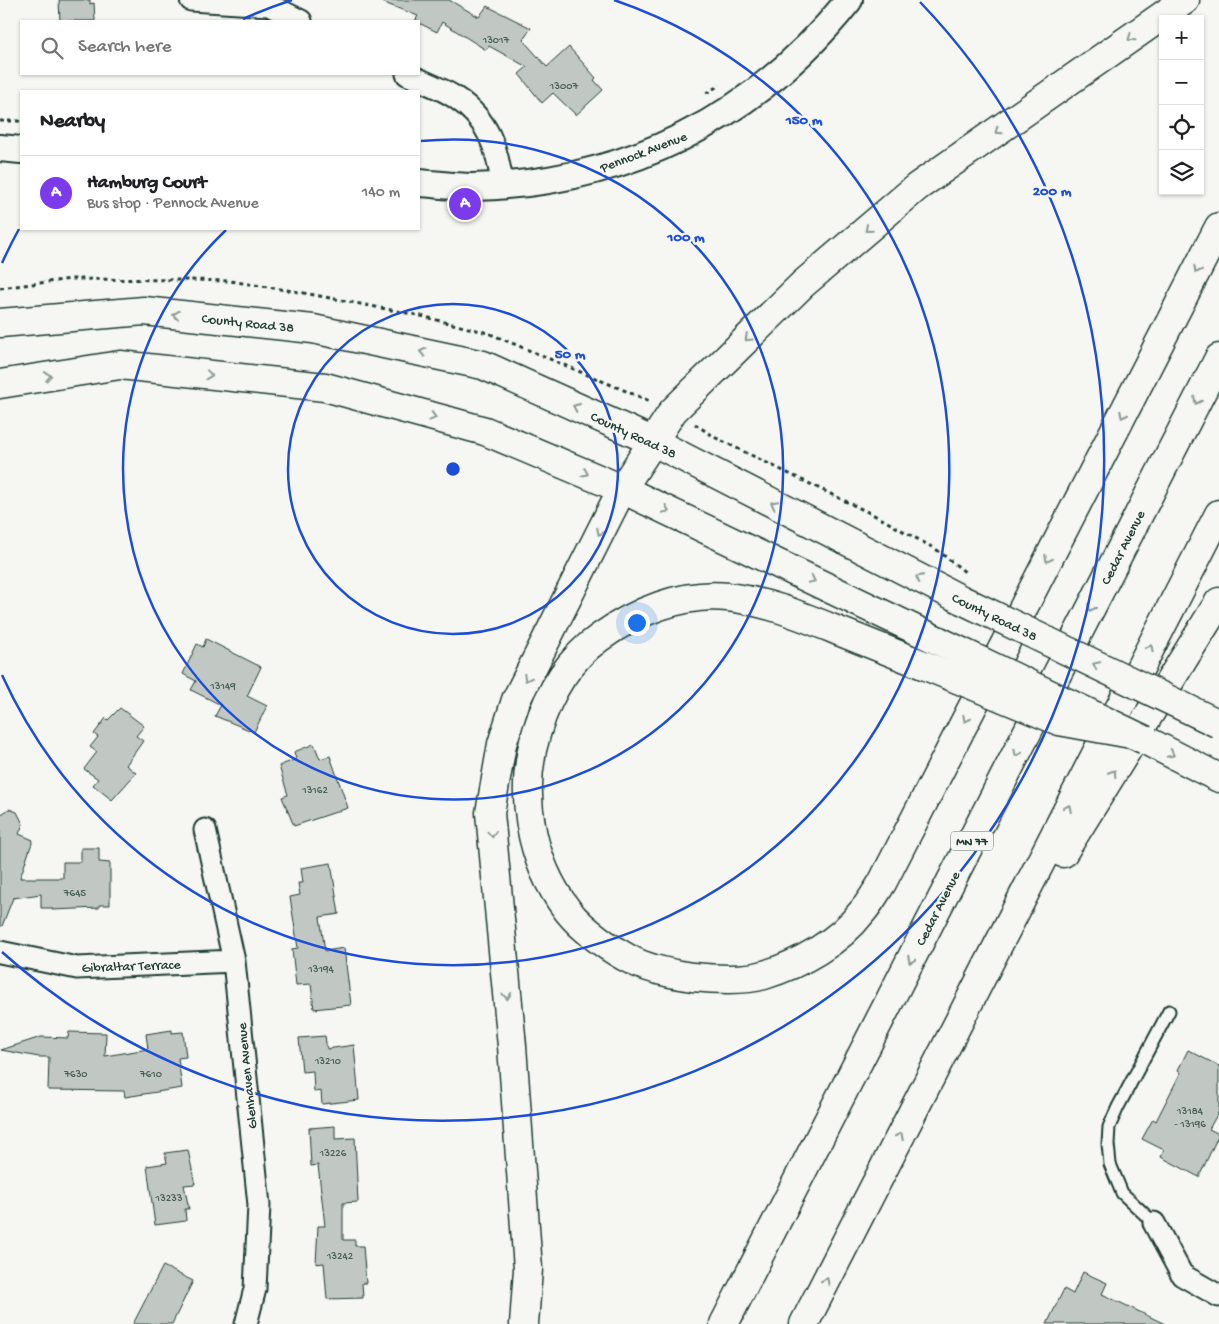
<!DOCTYPE html>
<meta charset="utf-8">
<style>
:root{--surface:#fff;--page:#f2f2f2;--text:#202124;--muted:#757577;--line:#e0e0e0;--accent:#7c3aed}
body{margin:0;font-family:"Gochi Hand",sans-serif;background:var(--page);color:var(--text)}
.controls{position:absolute;right:15px;top:15px;display:grid;overflow:hidden;border-radius:0px;box-shadow:0 1px 4px #0004}
.controls button{width:45px;height:45px;display:grid;place-items:center;padding:0;border:0;border-bottom:1px solid var(--line);background:var(--surface);color:var(--text);font:25px sans-serif}
.you{position:absolute;left:636px;top:622px;width:18px;height:18px;margin:-12px;border:4px solid #fff;border-radius:50%;background:#1a73e8;box-shadow:0 0 0 8px #1a73e833}
.badge{display:grid;place-items:center;width:32px;height:32px;border-radius:50%;background:var(--accent);color:#fff;font-size:16px;font-weight:700}
.pin{position:absolute;translate:-50% -50%;border:2px solid #fff;box-shadow:0 1px 5px #0006}
.list{margin:0;padding:0;list-style:none}
h2{display:flex;justify-content:space-between;align-items:center;height:65px;margin:0;padding:0 20px;font-size:21px}
h2 small{font-size:16px;font-weight:400;color:var(--muted)}
.list li{display:grid;grid-template-columns:32px 1fr auto;gap:15px;align-items:center;box-sizing:border-box;height:75px;padding:0 20px;border-top:1px solid var(--line)}
.list b{display:block;font-size:19px;white-space:nowrap}
.list p{margin:0;font-size:16px;white-space:nowrap;color:var(--muted)}
.list em{font-size:16px;font-style:normal;color:var(--muted)}
.icon{flex:none;width:28px;height:28px;fill:none;stroke:currentColor;stroke-width:2;stroke-linecap:round;stroke-linejoin:round}
.map{position:relative;flex:none;width:1219px;height:1324px;overflow:hidden}
.search{position:absolute;background:var(--surface);box-shadow:0 1px 4px #0004;left:20px;top:20px;width:400px;height:55px;display:flex;align-items:center;gap:12px;box-sizing:border-box;padding:0 18px;border-radius:0px;color:var(--muted);font-size:19px}
.panel{position:absolute;background:var(--surface);box-shadow:0 1px 4px #0004;left:20px;top:90px;width:400px;height:140px;border-radius:0px}
.map>svg:first-child{display:block}
.building{fill:#c1c8c3;stroke:#1f3d34}
.lines{fill:none;stroke-linecap:round;stroke-linejoin:round}
.service-casing{stroke:#1f3d34;stroke-width:15}
.minor-casing{stroke:#1f3d34;stroke-width:25}
.tertiary-casing{stroke:#1f3d34;stroke-width:30}
.secondary-casing{stroke:#1f3d34;stroke-width:31}
.motorway-casing{stroke:#1f3d34;stroke-width:31}
.path{stroke:#1f3d34;stroke-width:3;stroke-dasharray:4 4;stroke-linecap:butt}
.service{stroke:#f6f6f2;stroke-width:11}
.minor{stroke:#f6f6f2;stroke-width:21}
.tertiary{stroke:#f6f6f2;stroke-width:26}
.secondary{stroke:#f6f6f2;stroke-width:28}
.motorway{stroke:#f6f6f2;stroke-width:28}
.secondary-bridge-casing{stroke:#1f3d34;stroke-width:31;stroke-linecap:butt}
.motorway-bridge-casing{stroke:#1f3d34;stroke-width:31;stroke-linecap:butt}
.secondary-bridge{stroke:#f6f6f2;stroke-width:28}
.motorway-bridge{stroke:#f6f6f2;stroke-width:28}
.oneway{stroke:#8a9a93}
.ring{fill:none;stroke:#1d4ed8;stroke-width:2.5}
.labels{text-anchor:middle;stroke-width:5;stroke-linejoin:round;paint-order:stroke}
.number-label{font-size:11px;fill:#486058}
.shield{fill:#f6f6f2;stroke:#60746d;stroke-width:1}
.shield-label{font-size:12px;font-weight:bold;fill:#1f3d34}
.street-label{font-size:14px;fill:#1f3d34;stroke:#f6f6f2}
.centre{fill:#1d4ed8;stroke:#f6f6f2;stroke-width:2.5}
.ring-label{font-size:15px;text-anchor:middle;font-weight:bold;fill:#1d4ed8;stroke:#f6f6f2;stroke-width:5;stroke-linejoin:round;paint-order:stroke}
</style>
<div class="map">
<svg width="1219" height="1324" viewBox="0 0 1219 1324">
<rect width="100%" height="100%" fill="#f6f6f2"/>
<filter id="ink" filterUnits="userSpaceOnUse"><feTurbulence type="fractalNoise" baseFrequency=".02" numOctaves="2"/><feDisplacementMap in="SourceGraphic" scale="10" xChannelSelector="R" yChannelSelector="G"/><feConvolveMatrix kernelMatrix="1 2 1 2 8 2 1 2 1" color-interpolation-filters="sRGB"/></filter>
<g filter="url(#ink)">
<path class="building" d="M 59,0 L 90,0 L 90,4 L 94,3 L 95,21 L 60,21 Z
M 380,0 L 449,0 L 479,17 L 487,6 L 531,28 L 523,40 L 547,67 L 569,47 L 596,78 L 594,80 L 603,90 L 576,115 L 553,93 L 542,103 L 519,74 L 527,67 L 489,46 L 486,50 L 442,22 L 437,32 L 419,23 L 419,21 L 415,21 L 418,16 L 379,1 Z
M 206,639 L 261,667 L 247,696 L 267,706 L 254,732 L 215,716 L 221,705 L 191,690 L 196,681 L 183,674 L 197,644 L 203,647 Z
M 120,708 L 144,726 L 136,736 L 143,741 L 126,765 L 136,773 L 112,800 L 93,785 L 98,779 L 84,769 L 97,752 L 90,747 L 98,737 L 94,734 L 106,718 L 108,720 Z
M 314,744 L 320,759 L 330,756 L 348,808 L 294,826 L 282,797 L 288,795 L 279,766 L 296,759 L 294,752 Z
M 9,809 L 17,812 L 23,824 L 19,834 L 33,840 L 20,878 L 63,878 L 63,862 L 81,862 L 81,848 L 99,848 L 99,862 L 110,863 L 110,905 L 99,905 L 99,908 L 52,910 L 52,908 L 41,908 L 41,894 L 13,898 L 2,926 L 0,926 L 0,815 Z
M 331,863 L 339,914 L 320,917 L 325,951 L 344,948 L 351,1005 L 314,1009 L 311,984 L 296,985 L 292,949 L 298,948 L 290,897 L 300,895 L 298,883 L 303,883 L 301,868 Z
M 172,1030 L 172,1033 L 183,1032 L 186,1057 L 178,1058 L 182,1088 L 125,1097 L 124,1091 L 48,1090 L 49,1057 L 39,1057 L 1,1050 L 41,1037 L 68,1038 L 69,1032 L 106,1033 L 105,1056 L 148,1049 L 146,1034 Z
M 325,1036 L 327,1049 L 354,1045 L 359,1100 L 322,1104 L 321,1091 L 314,1092 L 313,1071 L 302,1072 L 299,1038 Z
M 1188,1050 L 1219,1066 L 1219,1111 L 1209,1129 L 1219,1134 L 1199,1177 L 1161,1157 L 1164,1150 L 1142,1139 L 1153,1119 L 1156,1121 L 1181,1072 L 1178,1070 Z
M 335,1126 L 335,1139 L 355,1138 L 358,1202 L 343,1203 L 343,1240 L 355,1240 L 355,1246 L 363,1246 L 366,1283 L 362,1283 L 363,1298 L 327,1299 L 324,1263 L 316,1264 L 318,1226 L 325,1226 L 318,1165 L 311,1166 L 309,1128 Z
M 188,1150 L 195,1184 L 184,1185 L 189,1209 L 185,1209 L 186,1221 L 155,1225 L 147,1166 L 167,1163 L 165,1153 Z
M 163,1266 L 193,1281 L 172,1324 L 133,1324 Z
M 1083,1272 L 1107,1283 L 1102,1294 L 1165,1324 L 1047,1324 L 1064,1289 L 1073,1294 Z"/>
<g class="lines">
<defs>
<path id="service" d="M 1154,1223 L 1122,1193 L 1110,1164 L 1108,1144 L 1109,1127 L 1118,1107 L 1169,1011"/>
<path id="minor" d="M 191,0 L 269,5 L 301,21
M 407,74 C 423,82 442,88 456,98 C 488,119 498,149 502,185
M 205,830 L 234,961 L 259,1205 L 255,1289 L 246,1324
M 0,952 L 77,968 L 234,961
M 1154,1223 L 1182,1275 L 1219,1296"/>
<path id="tertiary" d="M 0,148 L 21,150
M 419,183 C 436,184 454,187 472,187 C 623,184 755,119 849,0"/>
<path id="secondary" d="M 0,323 L 144,311 L 313,329 L 483,365 L 652,441 L 962,600
M 0,384 L 120,365 L 325,387 L 485,431 L 622,489 L 939,641
M 1145,740 L 1219,778"/>
<path id="motorway" d="M 926,666 C 896,654 866,642 836,630 C 799,615 768,602 728,597 C 682,592 635,612 599,638 C 568,660 548,695 537,731 C 518,791 529,860 568,911 C 583,930 611,950 633,961 C 651,970 673,974 692,977 C 713,979 744,981 764,975 C 800,964 839,942 862,912 C 870,903 876,892 882,883 L 1219,227
M 1063,853 L 1219,602
M 524,1324 L 528,1269 L 512,1046 L 490,813 L 502,744 L 516,700 L 622,489 L 673,411 L 803,284 L 917,187 L 1185,0
M 724,1324 L 1219,358
M 804,1324 L 1219,514"/>
</defs>
<use href="#service" class="service-casing"/>
<use href="#minor" class="minor-casing"/>
<use href="#tertiary" class="tertiary-casing"/>
<use href="#secondary" class="secondary-casing"/>
<use href="#motorway" class="motorway-casing"/>
<path class="path" d="M 706,93 L 720,85
M 0,121 L 21,121
M 0,288 L 71,279 L 189,280 L 230,281 L 299,292 L 417,315 L 488,333 L 652,402
M 695,424 L 716,438 L 880,518 L 937,550 L 965,572"/>
<use href="#service" class="service"/>
<use href="#minor" class="minor"/>
<use href="#tertiary" class="tertiary"/>
<use href="#secondary" class="secondary"/>
<use href="#motorway" class="motorway"/>
<defs>
<path id="secondary-bridge" d="M 962,600 L 1219,724
M 939,641 L 1145,740"/>
<path id="motorway-bridge" d="M 926,666 L 1059,721 L 1131,734"/>
</defs>
<use href="#secondary-bridge" class="secondary-bridge-casing"/>
<use href="#motorway-bridge" class="motorway-bridge-casing"/>
<use href="#secondary-bridge" class="secondary-bridge"/>
<use href="#motorway-bridge" class="motorway-bridge"/>
</g>
<defs><path id="oneway-chevron" d="M-2-3.5L2.5 0L-2 3.5" fill="none" stroke-width="1.6" stroke-linecap="round" stroke-linejoin="round" transform="scale(1.25)"/></defs>
<g class="oneway">
<use href="#oneway-chevron" transform="translate(1131 38) rotate(145)"/>
<use href="#oneway-chevron" transform="translate(998 131) rotate(145)"/>
<use href="#oneway-chevron" transform="translate(868 229) rotate(140)"/>
<use href="#oneway-chevron" transform="translate(1197 270) rotate(117)"/>
<use href="#oneway-chevron" transform="translate(176 315) rotate(-174)"/>
<use href="#oneway-chevron" transform="translate(748 338) rotate(136)"/>
<use href="#oneway-chevron" transform="translate(423 352) rotate(-168)"/>
<use href="#oneway-chevron" transform="translate(209 375) rotate(6)"/>
<use href="#oneway-chevron" transform="translate(48 376) rotate(-9)"/>
<use href="#oneway-chevron" transform="translate(1197 401) rotate(117)"/>
<use href="#oneway-chevron" transform="translate(576 407) rotate(-156)"/>
<use href="#oneway-chevron" transform="translate(1123 415) rotate(117)"/>
<use href="#oneway-chevron" transform="translate(433 417) rotate(15)"/>
<use href="#oneway-chevron" transform="translate(585 473) rotate(23)"/>
<use href="#oneway-chevron" transform="translate(774 504) rotate(-153)"/>
<use href="#oneway-chevron" transform="translate(666 510) rotate(26)"/>
<use href="#oneway-chevron" transform="translate(600 532) rotate(117)"/>
<use href="#oneway-chevron" transform="translate(1048 559) rotate(117)"/>
<use href="#oneway-chevron" transform="translate(919 578) rotate(-153)"/>
<use href="#oneway-chevron" transform="translate(812 580) rotate(26)"/>
<use href="#oneway-chevron" transform="translate(1091 608) rotate(117)"/>
<use href="#oneway-chevron" transform="translate(1150 648) rotate(-63)"/>
<use href="#oneway-chevron" transform="translate(1096 665) rotate(-154)"/>
<use href="#oneway-chevron" transform="translate(527 678) rotate(117)"/>
<use href="#oneway-chevron" transform="translate(966 719) rotate(117)"/>
<use href="#oneway-chevron" transform="translate(1017 753) rotate(117)"/>
<use href="#oneway-chevron" transform="translate(1171 754) rotate(27)"/>
<use href="#oneway-chevron" transform="translate(1113 773) rotate(-58)"/>
<use href="#oneway-chevron" transform="translate(1068 808) rotate(-63)"/>
<use href="#oneway-chevron" transform="translate(492 834) rotate(85)"/>
<use href="#oneway-chevron" transform="translate(911 960) rotate(117)"/>
<use href="#oneway-chevron" transform="translate(507 996) rotate(85)"/>
<use href="#oneway-chevron" transform="translate(900 1136) rotate(-63)"/>
<use href="#oneway-chevron" transform="translate(826 1281) rotate(-63)"/>
</g>
</g>
<g class="ring">
<circle cx="453" cy="469" r="165"/>
<path d="M421 141A330 330 0 1 1 226 230"/>
<path d="M2 263A496 496 0 0 1 19 229M243 19A496 496 0 0 1 292 0M614 0A496 496 0 1 1 2 675"/>
<path d="M920 2A661 661 0 0 1 2 952"/>
</g>
<g class="labels">
<g class="number-label">
<text x="496" y="43">13017</text>
<text x="564" y="89">13007</text>
<text x="223" y="689">13149</text>
<text x="315" y="793">13162</text>
<text x="75" y="896">7645</text>
<text x="321" y="972">13194</text>
<text x="328" y="1064">13210</text>
<text x="76" y="1077">7630</text>
<text x="151" y="1077">7610</text>
<text x="1190" y="1114">13184<tspan x="1190" dy="13">- 13196</tspan></text>
<text x="333" y="1156">13226</text>
<text x="169" y="1201">13233</text>
<text x="340" y="1259">13242</text>
</g>
<rect class="shield" x="951" y="831.5" width="42" height="19" rx="4"/>
<g class="shield-label">
<text x="972" y="845">MN 77</text>
</g>
<g class="street-label">
<text transform="translate(643 151) rotate(-21)" y="5">Pennock Avenue</text>
<text transform="translate(248 322) rotate(6)" y="5">County Road 38</text>
<text transform="translate(634 434) rotate(25)" y="5">County Road 38</text>
<text transform="translate(1122 547) rotate(-63)" y="5">Cedar Avenue</text>
<text transform="translate(995 616) rotate(26)" y="5">County Road 38</text>
<text transform="translate(937 908) rotate(-63)" y="5">Cedar Avenue</text>
<text transform="translate(131 965) rotate(-2)" y="5">Gibraltar Terrace</text>
<text transform="translate(246 1076) rotate(-96)" y="5">Glenhaven Avenue</text>
</g>
</g>
<circle cx="453" cy="469" r="8" class="centre"/>
<g class="ring-label">
<text x="804" y="124">150 m</text>
<text x="1052" y="195">200 m</text>
<text x="686" y="241">100 m</text>
<text x="570" y="358">50 m</text>
</g>
</svg>
<div class="controls">
<button>+</button>
<button>−</button>
<button><svg class="icon" aria-label="locate" viewBox="0 0 24 24"><circle cx="12" cy="12" r="6"/><path d="M12 2v4M12 18v4M2 12h4M18 12h4"/></svg></button>
<button><svg class="icon" aria-label="layers" viewBox="0 0 24 24"><path d="M12 4l9 5-9 5-9-5zM3 14l9 5 9-5"/></svg></button>
</div>
<div class="you"></div>
<div class="pin badge" style="left:465px;top:204px">A</div>
<div class="search"><svg class="icon" aria-label="search" viewBox="0 0 24 24"><circle cx="10" cy="10" r="6"/><path d="M15 15l6 6"/></svg>Search here</div>
<section class="panel">
<h2>Nearby<small></small></h2>
<ul class="list">
<li><span class="badge">A</span><div><b>Hamburg Court</b><p>Bus stop · Pennock Avenue</p></div><em>140 m</em></li>
</ul>
</section>
</div>
